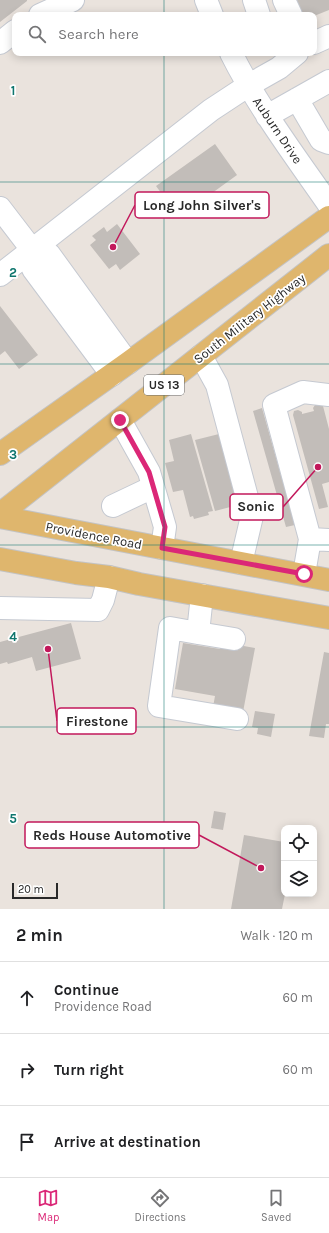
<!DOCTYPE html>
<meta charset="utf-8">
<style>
:root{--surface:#fff;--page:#f2f2f2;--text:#202124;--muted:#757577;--line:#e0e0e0;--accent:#db2777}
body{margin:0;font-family:Karla,sans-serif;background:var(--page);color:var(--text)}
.controls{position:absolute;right:12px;bottom:12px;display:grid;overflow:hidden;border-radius:8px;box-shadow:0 2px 10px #0003}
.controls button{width:36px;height:36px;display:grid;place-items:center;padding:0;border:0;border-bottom:1px solid var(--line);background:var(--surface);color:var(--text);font:20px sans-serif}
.scale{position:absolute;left:12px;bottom:10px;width:46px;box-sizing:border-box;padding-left:4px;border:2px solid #292929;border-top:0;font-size:11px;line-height:14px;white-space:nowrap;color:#292929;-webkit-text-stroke:3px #fff;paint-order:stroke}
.stop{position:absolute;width:12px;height:12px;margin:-9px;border:3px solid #db2777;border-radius:50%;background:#fff}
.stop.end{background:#db2777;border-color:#fff;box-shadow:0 1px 4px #0008}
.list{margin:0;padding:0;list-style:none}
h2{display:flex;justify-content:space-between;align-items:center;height:52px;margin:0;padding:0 16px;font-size:17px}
h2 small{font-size:13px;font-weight:400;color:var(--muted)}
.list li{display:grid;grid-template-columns:26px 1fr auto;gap:12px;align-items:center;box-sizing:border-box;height:72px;padding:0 16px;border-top:1px solid var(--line)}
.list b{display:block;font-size:15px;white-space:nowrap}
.list p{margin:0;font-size:13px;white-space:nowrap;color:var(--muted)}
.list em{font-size:13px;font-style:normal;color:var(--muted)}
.icon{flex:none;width:22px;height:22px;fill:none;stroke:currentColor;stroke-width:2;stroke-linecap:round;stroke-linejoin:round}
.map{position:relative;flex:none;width:329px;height:909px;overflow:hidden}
.search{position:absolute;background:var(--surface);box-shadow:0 2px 10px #0003;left:12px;right:12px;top:12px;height:44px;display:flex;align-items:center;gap:10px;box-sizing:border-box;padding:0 14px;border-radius:8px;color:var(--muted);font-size:15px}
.sheet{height:268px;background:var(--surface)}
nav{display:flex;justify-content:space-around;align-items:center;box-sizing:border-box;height:56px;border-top:1px solid var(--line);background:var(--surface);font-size:11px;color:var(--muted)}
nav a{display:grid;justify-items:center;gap:2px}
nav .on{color:var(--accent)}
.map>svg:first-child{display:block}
.building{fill:#c2bdb9}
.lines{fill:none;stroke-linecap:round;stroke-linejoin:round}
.minor-casing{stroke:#c5c9d1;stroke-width:24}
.major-casing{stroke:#c3c3c3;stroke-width:24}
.minor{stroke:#fff;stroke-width:22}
.major{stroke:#dfb66d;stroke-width:22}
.route{stroke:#db2777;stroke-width:5}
.grid{fill:none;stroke:#0f766e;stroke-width:1;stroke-opacity:0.55}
.labels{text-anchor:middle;stroke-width:3.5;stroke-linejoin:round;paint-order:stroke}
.shield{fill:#fff;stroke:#696969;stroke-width:1}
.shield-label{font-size:12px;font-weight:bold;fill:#292929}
.street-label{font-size:13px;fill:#292929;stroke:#fff}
.grid-label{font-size:13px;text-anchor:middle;font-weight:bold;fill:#0f766e;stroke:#fff;stroke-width:3.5;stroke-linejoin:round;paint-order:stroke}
.leader{fill:none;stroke:#c2185b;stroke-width:1.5}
.callout-dot{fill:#c2185b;stroke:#fff;stroke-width:1.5}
.callout{fill:#fff;stroke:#c2185b;stroke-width:1.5}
.callout-label{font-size:14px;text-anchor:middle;font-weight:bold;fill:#292929}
</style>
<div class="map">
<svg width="329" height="909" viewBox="0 0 329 909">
<rect width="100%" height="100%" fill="#eae3dd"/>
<path class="building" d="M 0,0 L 27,0 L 27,1 L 0,22 Z
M 297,0 L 329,0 L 329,10 L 314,16 L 302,15 Z
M 215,144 L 237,175 L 179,217 L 156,186 Z
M 117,224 L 140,254 L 120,270 L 116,264 L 109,269 L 90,245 L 96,240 L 92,236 L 104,227 L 107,232 Z
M 0,306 L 38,355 L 19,369 L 5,351 L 0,355 Z
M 319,404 L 323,406 L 329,429 L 329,482 L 322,484 L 328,507 L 319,509 L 293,415 L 294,411 L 298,410 L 302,412 L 302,414 L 314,411 L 313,408 L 315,405 Z
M 262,408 L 295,525 L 286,527 L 253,411 Z
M 191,434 L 213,511 L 208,512 L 209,515 L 194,519 L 193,516 L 190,517 L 183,490 L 173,492 L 165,463 L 174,461 L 169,440 Z
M 219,434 L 238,505 L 215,511 L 195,440 Z
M 71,623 L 81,659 L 36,671 L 32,657 L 8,664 L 7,662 L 0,664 L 0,642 Z
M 221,642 L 255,648 L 243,712 L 213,707 L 215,696 L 175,689 L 183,643 L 220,649 Z
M 324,652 L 329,653 L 329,724 L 326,724 L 324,738 L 309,736 Z
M 255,711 L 275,714 L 271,737 L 257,734 L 258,728 L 252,727 Z
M 214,811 L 226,813 L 223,830 L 211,828 Z
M 244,835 L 284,842 L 285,894 L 282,909 L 231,909 Z"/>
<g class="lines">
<defs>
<path id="minor" d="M 206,0 L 212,15
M 254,0 L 259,15
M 284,0 L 291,15
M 40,15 L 73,0
M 0,43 L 15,31
M 314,43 L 329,36
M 231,53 C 258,107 295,156 329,205
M 297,99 L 321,140 L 329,143
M 267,116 L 329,81
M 0,208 L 33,251
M 0,275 L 211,110 L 249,85 L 279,68 L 297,53
M 201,356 L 217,385 L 252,516 L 241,563
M 112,375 L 33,269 L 33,251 L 49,254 L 128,363
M 120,420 L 149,472 L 165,527 L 162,548
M 113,506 L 153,487
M 310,539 L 329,540
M 304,574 L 310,539 L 274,405 L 303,392 L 329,395
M 202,595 L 198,633 L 170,628 L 159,706 L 237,719
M 0,608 L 98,610 L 103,600 L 109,577
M 198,633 L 234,639"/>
<path id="major" d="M 0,454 L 128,363 L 329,217
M 0,514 L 329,255
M 0,517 L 329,580
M 0,559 L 76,573 L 109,577 L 139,584 L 329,618"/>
</defs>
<use href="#minor" class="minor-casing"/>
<use href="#major" class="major-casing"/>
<use href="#minor" class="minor"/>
<use href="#major" class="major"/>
</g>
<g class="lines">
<path class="route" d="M 120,420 L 149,472 L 165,527 L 162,548 L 304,574"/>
</g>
<path class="grid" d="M 164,0 L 164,15M 164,53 L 164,909M 0,182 L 329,182M 0,364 L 329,364M 0,545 L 329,545M 0,727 L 329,727"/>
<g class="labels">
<rect class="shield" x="144" y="375" width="40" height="20" rx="3"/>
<g class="shield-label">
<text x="164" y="389">US 13</text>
</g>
<g class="street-label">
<text transform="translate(278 130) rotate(56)" y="5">Auburn Drive</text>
<text transform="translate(249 318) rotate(-38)" y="5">South Military Highway</text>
<text transform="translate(94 535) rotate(11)" y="5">Providence Road</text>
</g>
</g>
<g class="grid-label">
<text x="13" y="95">1</text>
<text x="13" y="277">2</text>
<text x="13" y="459">3</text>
<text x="13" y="641">4</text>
<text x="13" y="823">5</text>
</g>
<path class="leader" d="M113 247L135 205M318 467L283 507M48 649L57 721M261 868L199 835"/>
<g class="callout-dot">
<circle cx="113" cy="247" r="4"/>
<circle cx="318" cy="467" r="4"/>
<circle cx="48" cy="649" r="4"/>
<circle cx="261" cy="868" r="4"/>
</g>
<g class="callout">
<rect x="135" y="192" width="134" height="26" rx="4"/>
<rect x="230" y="494" width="53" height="26" rx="4"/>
<rect x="57" y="708" width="79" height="26" rx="4"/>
<rect x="25" y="822" width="174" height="26" rx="4"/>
</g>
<g class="callout-label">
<text x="202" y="210">Long John Silver's</text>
<text x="256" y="511">Sonic</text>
<text x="97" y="726">Firestone</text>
<text x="112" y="840">Reds House Automotive</text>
</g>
</svg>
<div class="controls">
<button><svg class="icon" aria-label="locate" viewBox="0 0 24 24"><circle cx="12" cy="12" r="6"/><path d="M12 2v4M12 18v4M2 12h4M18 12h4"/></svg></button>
<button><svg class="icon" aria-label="layers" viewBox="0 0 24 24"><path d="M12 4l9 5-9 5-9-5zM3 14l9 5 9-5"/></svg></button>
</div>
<div class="scale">20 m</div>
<div class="stop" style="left:304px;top:574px"></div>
<div class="stop end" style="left:120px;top:420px"></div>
<div class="search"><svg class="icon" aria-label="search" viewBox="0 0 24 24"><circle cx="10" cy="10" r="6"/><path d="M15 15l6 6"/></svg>Search here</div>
</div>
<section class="sheet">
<h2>2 min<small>Walk · 120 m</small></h2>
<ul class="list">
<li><svg class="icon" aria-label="ahead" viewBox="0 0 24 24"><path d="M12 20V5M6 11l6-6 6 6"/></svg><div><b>Continue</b><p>Providence Road</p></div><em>60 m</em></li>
<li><svg class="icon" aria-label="right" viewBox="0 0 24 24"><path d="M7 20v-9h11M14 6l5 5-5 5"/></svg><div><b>Turn right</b></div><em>60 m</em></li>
<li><svg class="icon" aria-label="arrive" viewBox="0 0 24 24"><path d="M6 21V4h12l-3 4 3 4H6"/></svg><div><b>Arrive at destination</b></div></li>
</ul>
</section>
<nav>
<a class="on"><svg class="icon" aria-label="map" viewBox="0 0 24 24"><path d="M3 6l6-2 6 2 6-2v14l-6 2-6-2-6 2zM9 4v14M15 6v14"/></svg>Map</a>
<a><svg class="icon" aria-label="directions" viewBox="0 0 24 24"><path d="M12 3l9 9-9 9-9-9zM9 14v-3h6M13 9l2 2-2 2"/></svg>Directions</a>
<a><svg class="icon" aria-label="saved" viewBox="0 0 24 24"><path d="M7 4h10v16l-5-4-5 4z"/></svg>Saved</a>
</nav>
